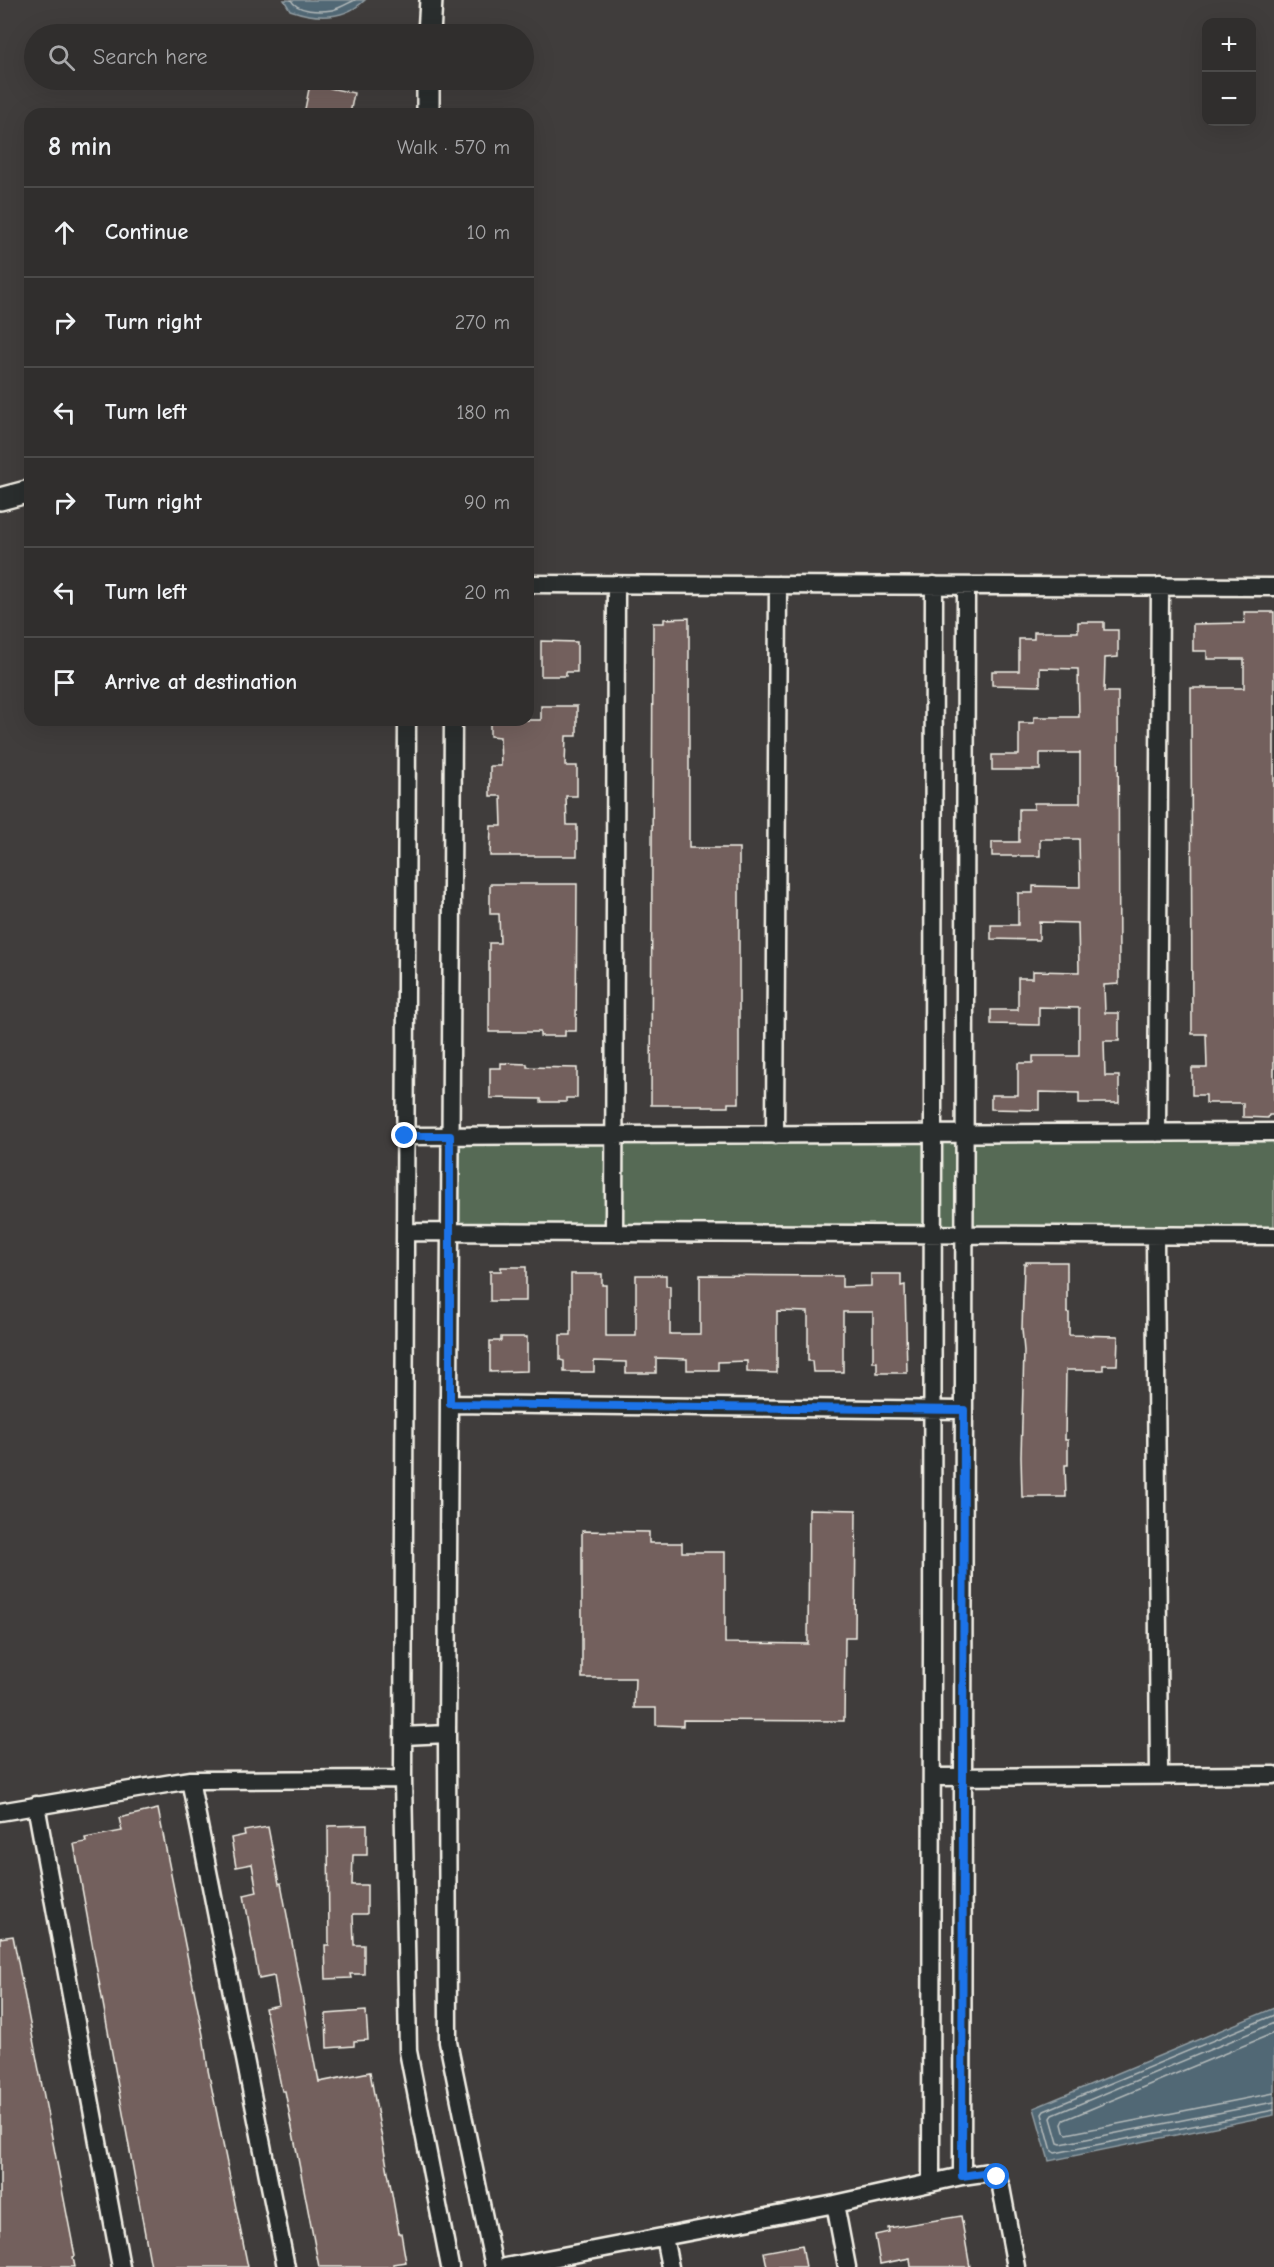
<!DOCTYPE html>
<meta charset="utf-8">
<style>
:root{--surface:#302e2d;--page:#3c3a39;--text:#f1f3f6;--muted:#a8a8aa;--line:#4b4a49}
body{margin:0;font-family:"Comic Neue",sans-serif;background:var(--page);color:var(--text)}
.controls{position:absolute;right:18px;top:18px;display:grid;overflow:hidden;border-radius:12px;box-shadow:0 6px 24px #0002}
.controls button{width:54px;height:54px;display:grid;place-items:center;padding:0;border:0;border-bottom:2px solid var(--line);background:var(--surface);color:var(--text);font:30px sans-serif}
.stop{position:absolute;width:18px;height:18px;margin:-14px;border:4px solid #1a73e8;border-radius:50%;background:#fff}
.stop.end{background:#1a73e8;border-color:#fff;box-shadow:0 2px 6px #0008}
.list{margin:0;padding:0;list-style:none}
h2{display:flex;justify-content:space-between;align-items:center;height:78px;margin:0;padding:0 24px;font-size:26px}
h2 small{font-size:20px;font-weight:400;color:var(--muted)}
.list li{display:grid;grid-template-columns:39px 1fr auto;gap:18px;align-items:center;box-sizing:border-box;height:90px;padding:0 24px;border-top:2px solid var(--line)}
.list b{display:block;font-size:22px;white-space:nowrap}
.list em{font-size:20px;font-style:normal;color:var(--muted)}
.icon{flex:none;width:33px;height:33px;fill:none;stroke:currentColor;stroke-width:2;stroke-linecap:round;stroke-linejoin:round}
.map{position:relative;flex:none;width:1274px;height:2267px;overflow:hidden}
.search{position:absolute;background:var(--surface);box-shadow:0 6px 24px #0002;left:24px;top:24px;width:510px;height:66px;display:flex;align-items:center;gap:15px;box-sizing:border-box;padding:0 21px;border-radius:33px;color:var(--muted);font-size:22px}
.panel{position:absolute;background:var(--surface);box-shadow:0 6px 24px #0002;left:24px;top:108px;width:510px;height:618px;border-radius:18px}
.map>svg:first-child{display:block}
.green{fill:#566a55;stroke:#a5ae9e;stroke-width:1.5}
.water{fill:#516775;stroke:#929ea3;stroke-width:1.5}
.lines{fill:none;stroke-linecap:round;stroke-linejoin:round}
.shore{stroke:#b3baba;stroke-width:1.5}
.building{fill:#73615d;stroke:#f4f1e8;stroke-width:1.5}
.minor-casing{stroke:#f4f1e8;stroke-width:21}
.tertiary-casing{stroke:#f4f1e8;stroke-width:26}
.minor{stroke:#2a2d2e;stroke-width:16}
.tertiary{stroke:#2a2d2e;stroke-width:21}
.route{stroke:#1a73e8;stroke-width:8}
</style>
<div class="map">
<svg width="1274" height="2267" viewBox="0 0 1274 2267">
<rect width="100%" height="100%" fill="#403d3c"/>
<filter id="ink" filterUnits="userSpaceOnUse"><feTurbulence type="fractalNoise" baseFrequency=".0167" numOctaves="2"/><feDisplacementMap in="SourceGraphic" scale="12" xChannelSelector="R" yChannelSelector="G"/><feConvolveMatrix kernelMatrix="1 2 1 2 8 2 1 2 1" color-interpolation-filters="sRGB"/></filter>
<g filter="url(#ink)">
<path class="green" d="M 1274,1132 L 1274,1236 L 449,1232 L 449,1136 Z"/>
<path class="water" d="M 284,0 L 365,0 C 344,20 316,19 290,10 Z
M 1274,2008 L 1274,2115 L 1049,2161 L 1034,2108 Z"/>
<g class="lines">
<path class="shore" d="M 291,0 C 297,12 320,12 332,10 C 339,9 348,3 355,0
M 1274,2015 L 1044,2111 L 1042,2114 L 1052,2151 L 1055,2153 L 1274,2110
M 1274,2023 L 1053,2115 L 1051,2118 L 1058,2143 L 1061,2144 L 1274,2102
M 1274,2033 L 1064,2120 L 1062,2124 L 1064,2132 L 1067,2134 L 1274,2093"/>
</g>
<path class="building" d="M 310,84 L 354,93 L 350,114 L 304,114 Z
M 1244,612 L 1274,612 L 1274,1115 L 1269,1115 L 1268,1118 L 1243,1117 L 1243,1103 L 1206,1103 L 1206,1095 L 1192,1095 L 1192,1068 L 1207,1068 L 1206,1034 L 1192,1034 L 1191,688 L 1244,688 L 1244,659 L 1207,659 L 1207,651 L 1193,651 L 1193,624 L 1245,623 Z
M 689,618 L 689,848 L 739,848 L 739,1103 L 728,1103 L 728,1107 L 702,1107 L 702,1105 L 651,1105 L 653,623 L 664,623 L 664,619 Z
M 1078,622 L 1104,622 L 1104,630 L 1118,630 L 1118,657 L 1105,658 L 1104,692 L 1118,692 L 1119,984 L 1104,985 L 1105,1013 L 1119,1013 L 1119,1041 L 1104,1041 L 1105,1076 L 1119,1076 L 1119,1103 L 1079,1103 L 1079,1093 L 1039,1092 L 1039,1110 L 991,1109 L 991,1095 L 1018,1095 L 1018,1063 L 1033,1063 L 1033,1056 L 1079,1056 L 1079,1008 L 1039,1007 L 1039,1025 L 991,1024 L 991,1010 L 1018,1010 L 1018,978 L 1033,978 L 1033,971 L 1079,972 L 1078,923 L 1039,922 L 1039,940 L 991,939 L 991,925 L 1018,925 L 1018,893 L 1033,893 L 1033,886 L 1080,887 L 1079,839 L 1040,839 L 1040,856 L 992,856 L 992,842 L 1019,842 L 1019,809 L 1034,809 L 1034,803 L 1080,803 L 1080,753 L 1040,753 L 1040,770 L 992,770 L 992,755 L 1019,755 L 1019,723 L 1034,723 L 1034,717 L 1079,717 L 1078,669 L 1040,668 L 1040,686 L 992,685 L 992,671 L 1019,671 L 1019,639 L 1034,639 L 1034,632 L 1078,632 Z
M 541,641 L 577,642 L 577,672 L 566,672 L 566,676 L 541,676 Z
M 541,706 L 577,706 L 577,736 L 566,736 L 565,766 L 577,766 L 577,796 L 566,796 L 567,825 L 577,825 L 577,856 L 490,856 L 491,826 L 502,826 L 501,796 L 490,796 L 490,766 L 501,766 L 500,737 L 490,736 L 490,720 L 541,720 Z
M 490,884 L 577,884 L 576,1031 L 565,1031 L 565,1036 L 540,1036 L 540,1032 L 489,1032 L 489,943 L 500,943 L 499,914 L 490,914 Z
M 501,1063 L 527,1064 L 527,1067 L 577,1068 L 577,1098 L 566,1098 L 566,1102 L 541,1102 L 541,1099 L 490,1098 L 490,1068 L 501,1068 Z
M 1026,1262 L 1067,1262 L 1067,1313 L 1069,1313 L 1069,1335 L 1118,1336 L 1117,1365 L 1103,1365 L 1103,1370 L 1066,1370 L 1065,1440 L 1068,1440 L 1068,1465 L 1065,1465 L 1066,1497 L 1022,1497 L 1021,1456 L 1024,1351 L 1022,1329 L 1024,1264 L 1026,1264 Z
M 501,1267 L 526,1267 L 526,1301 L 490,1301 L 490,1271 L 501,1271 Z
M 571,1274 L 602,1274 L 602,1285 L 606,1285 L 606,1336 L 636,1336 L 636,1275 L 666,1275 L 666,1286 L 670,1286 L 670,1334 L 700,1334 L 700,1275 L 842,1276 L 842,1287 L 871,1286 L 871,1274 L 901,1274 L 901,1286 L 905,1285 L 907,1373 L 877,1373 L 877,1362 L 873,1362 L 873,1312 L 843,1312 L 843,1372 L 813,1372 L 812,1361 L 808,1361 L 808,1312 L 777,1311 L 777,1373 L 747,1372 L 747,1361 L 718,1362 L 718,1370 L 687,1370 L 687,1359 L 656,1358 L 656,1373 L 626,1373 L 626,1362 L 594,1361 L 594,1372 L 564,1372 L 564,1361 L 560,1360 L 560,1335 L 571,1335 Z
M 501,1337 L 527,1337 L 527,1371 L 490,1372 L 490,1341 L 501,1341 Z
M 809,1509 L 856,1510 L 855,1637 L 845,1637 L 844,1721 L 683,1720 L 683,1726 L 656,1725 L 656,1708 L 634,1708 L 635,1678 L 582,1678 L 582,1531 L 649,1532 L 649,1543 L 682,1543 L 682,1552 L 725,1552 L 725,1643 L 808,1644 Z
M 158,1809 L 203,2035 L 208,2070 L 248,2267 L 151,2267 L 74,1844 L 86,1842 L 85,1838 L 122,1831 L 119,1818 Z
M 367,1825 L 367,1855 L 353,1855 L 352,1885 L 367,1885 L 367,1914 L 353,1914 L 354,1945 L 364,1945 L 364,1974 L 350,1974 L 351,1978 L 326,1979 L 325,1945 L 329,1945 L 328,1826 Z
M 268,1827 L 279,1884 L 281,1883 L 316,2071 L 317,2071 L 319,2082 L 370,2072 L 399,2233 L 401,2233 L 406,2262 L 393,2264 L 393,2267 L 319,2267 L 285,2091 L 282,2091 L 265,2008 L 279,2005 L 274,1976 L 259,1979 L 244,1895 L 257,1892 L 252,1864 L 236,1867 L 231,1838 L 245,1835 L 244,1831 Z
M 13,1936 L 75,2256 L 73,2257 L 75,2267 L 0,2267 L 0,1938 Z
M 366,2011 L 368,2040 L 354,2041 L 354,2046 L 327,2048 L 326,2014 Z
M 961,2216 L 970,2267 L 911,2267 L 910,2258 L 880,2264 L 875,2235 L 889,2232 L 888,2228 Z
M 802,2245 L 806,2267 L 767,2267 L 764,2252 Z"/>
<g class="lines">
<defs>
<path id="minor" d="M 528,584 L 1274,587
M 407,720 L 403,1779 L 408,2051 L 450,2267
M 453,720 L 447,1734 L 448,2042 L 494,2267
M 1157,1133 L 1160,586
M 775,1135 L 778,585
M 405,1136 L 1274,1132
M 405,1232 L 1274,1236
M 614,1233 L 616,584
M 1155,1236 L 1159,1774
M 450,1404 L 964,1410
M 403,1736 L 447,1734
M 932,1777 L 1274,1775
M 190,1780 L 286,2267
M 36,1805 L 121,2267
M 0,1812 L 190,1780 L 403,1779
M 962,2176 L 966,586
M 931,2183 L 934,585
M 835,2204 L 847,2267
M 664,2237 L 670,2267
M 505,2267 L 835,2204 L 962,2176 L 990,2172 L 997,2177 L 1001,2187 L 1016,2267"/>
<path id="tertiary" d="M 429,34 L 431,0
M 428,80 L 428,114
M 0,499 L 30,491"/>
</defs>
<use href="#minor" class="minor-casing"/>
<use href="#tertiary" class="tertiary-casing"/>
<use href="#minor" class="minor"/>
<use href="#tertiary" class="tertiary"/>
</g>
</g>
<g class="lines" filter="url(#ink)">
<path class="route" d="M 405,1136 L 450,1136 L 450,1404 L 964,1410 L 962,2176 L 990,2172 L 997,2177"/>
</g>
</svg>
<div class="controls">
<button>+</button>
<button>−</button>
</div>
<div class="stop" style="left:997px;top:2177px"></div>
<div class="stop end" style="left:405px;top:1136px"></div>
<div class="search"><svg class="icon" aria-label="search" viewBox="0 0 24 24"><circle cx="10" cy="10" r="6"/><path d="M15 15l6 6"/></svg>Search here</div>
<section class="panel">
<h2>8 min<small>Walk · 570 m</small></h2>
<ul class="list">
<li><svg class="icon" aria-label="ahead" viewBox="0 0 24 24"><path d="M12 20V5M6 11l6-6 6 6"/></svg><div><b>Continue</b></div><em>10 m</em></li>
<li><svg class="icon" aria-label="right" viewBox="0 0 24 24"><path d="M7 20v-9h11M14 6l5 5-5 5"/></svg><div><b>Turn right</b></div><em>270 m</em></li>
<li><svg class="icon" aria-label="left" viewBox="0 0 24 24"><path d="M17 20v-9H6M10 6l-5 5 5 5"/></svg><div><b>Turn left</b></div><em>180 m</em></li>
<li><svg class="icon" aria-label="right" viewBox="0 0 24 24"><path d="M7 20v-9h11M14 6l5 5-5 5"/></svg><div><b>Turn right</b></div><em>90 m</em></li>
<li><svg class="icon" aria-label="left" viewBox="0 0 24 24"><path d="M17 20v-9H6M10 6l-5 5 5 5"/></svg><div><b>Turn left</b></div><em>20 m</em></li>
<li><svg class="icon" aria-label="arrive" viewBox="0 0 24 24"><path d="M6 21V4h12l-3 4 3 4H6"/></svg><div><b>Arrive at destination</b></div></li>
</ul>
</section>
</div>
